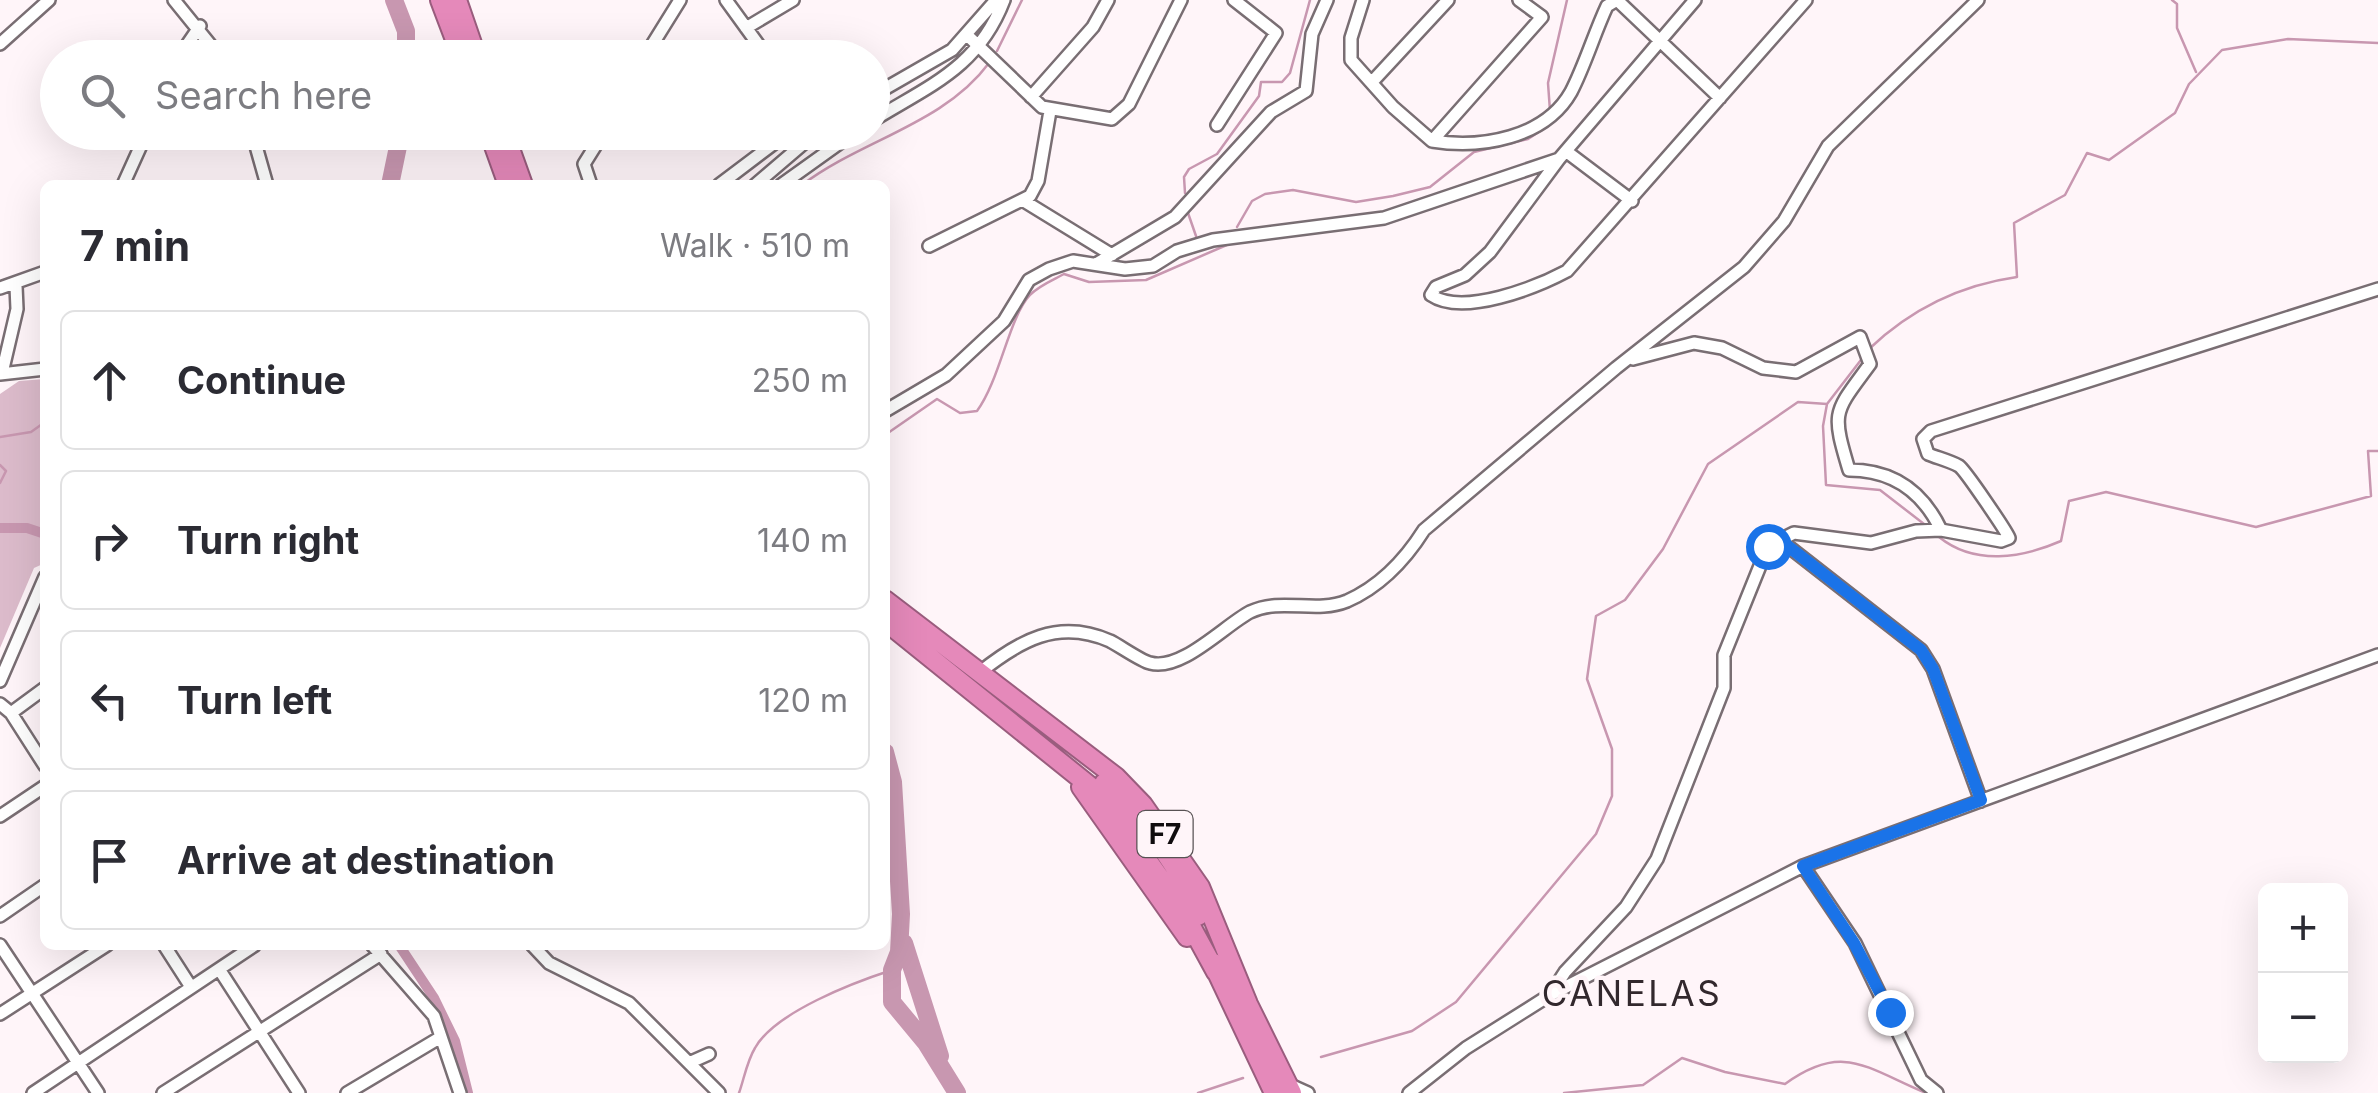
<!DOCTYPE html>
<meta charset="utf-8">
<style>
:root{--surface:#fff;--page:#f2f2f3;--text:#2b2b33;--muted:#7c7c81;--line:#e1e1e2}
body{margin:0;font-family:Inter,sans-serif;background:var(--page);color:var(--text)}
.controls{position:absolute;right:30px;bottom:30px;display:grid;overflow:hidden;border-radius:15px;box-shadow:0 10px 40px #0002}
.controls button{width:90px;height:90px;display:grid;place-items:center;padding:0;border:0;border-bottom:2px solid var(--line);background:var(--surface);color:var(--text);font:50px sans-serif}
.stop{position:absolute;width:30px;height:30px;margin:-22px;border:8px solid #1a73e8;border-radius:50%;background:#fff}
.stop.end{background:#1a73e8;border-color:#fff;box-shadow:0 2px 10px #0008}
.list{margin:0;padding:0;list-style:none}
h2{display:flex;justify-content:space-between;align-items:center;height:130px;margin:0;padding:0 40px;font-size:42px}
h2 small{font-size:32px;font-weight:400;color:var(--muted)}
.list li{display:grid;grid-template-columns:65px 1fr auto;gap:30px;align-items:center;box-sizing:border-box;height:140px;margin:0 20px 20px;padding:0 20px;border:2px solid var(--line);border-radius:15px}
.list b{display:block;font-size:38px;white-space:nowrap}
.list em{font-size:32px;font-style:normal;color:var(--muted)}
.icon{flex:none;width:55px;height:55px;fill:none;stroke:currentColor;stroke-width:2;stroke-linecap:round;stroke-linejoin:round}
.map{position:relative;flex:none;width:2378px;height:1093px;overflow:hidden}
.search{position:absolute;background:var(--surface);box-shadow:0 10px 40px #0002;left:40px;top:40px;width:850px;height:110px;display:flex;align-items:center;gap:25px;box-sizing:border-box;padding:0 35px;border-radius:55px;color:var(--muted);font-size:38px}
.panel{position:absolute;background:var(--surface);box-shadow:0 10px 40px #0002;left:40px;top:180px;width:850px;height:770px;border-radius:15px}
.map>svg:first-child{display:block}
.green{fill:#dcbbcb}
.lines{fill:none;stroke-linecap:round;stroke-linejoin:round}
.stream{stroke:#c897b0;stroke-width:2.5}
.canal{stroke:#c897b0;stroke-width:10}
.river{stroke:#c897b0;stroke-width:18}
.minor-casing{stroke:#796e73;stroke-width:16}
.highway-casing{stroke:#9a5d7e;stroke-width:22}
.minor{stroke:#fff;stroke-width:11}
.highway{stroke:#e589ba;stroke-width:18}
.route{stroke:#1a73e8;stroke-width:12}
.labels{text-anchor:middle;stroke-width:9;stroke-linejoin:round;paint-order:stroke}
.shield{fill:#fff5f9;stroke:#585254;stroke-width:2.5}
.shield-label{font-size:28px;font-weight:bold;fill:#100c0e}
.quarter-label{font-size:35px;letter-spacing:2.5px;fill:#32282d;stroke:#fff5f9}
</style>
<div class="map">
<svg width="2378" height="1093" viewBox="0 0 2378 1093">
<rect width="100%" height="100%" fill="#fff5f9"/>
<path class="green" d="M 45,379 L 45,563 L 34,568 L 0,648 L 0,394 L 19,381 Z"/>
<g class="lines">
<path class="stream" d="M 2172,0 L 2177,4 L 2177,28 L 2196,72
M 997,51 L 1022,0
M 1550,111 L 1548,83 L 1567,0
M 802,185 C 861,140 944,124 989,63
M 1185,193 L 1184,177 L 1189,169 L 1217,154 L 1259,96 L 1261,82 L 1282,82 L 1290,73 L 1310,0
M 1188,213 L 1196,236
M 1237,227 L 1252,201 L 1265,194 L 1293,190 L 1356,202 L 1393,196 L 1430,187 L 1474,152 L 1528,139 L 1545,128
M 1869,349 C 1911,309 1960,285 2017,277 L 2014,223 L 2065,195 L 2087,153 L 2109,160 L 2175,113 L 2189,84 L 2222,50 L 2288,39 L 2378,43
M 1827,404 L 1864,356
M 885,435 L 937,399 L 960,413 L 977,411 C 1000,380 1009,317 1030,295 C 1038,286 1053,280 1064,274 L 1089,282 L 1146,280 L 1229,244
M 0,437 L 31,432 L 45,422
M 0,465 L 6,471 L 0,483
M 1939,537 C 1975,566 2022,558 2061,541 L 2069,501 L 2106,492 L 2256,527 L 2371,496 L 2368,451 L 2378,451
M 1321,1057 L 1412,1031 L 1456,1002 L 1596,834 L 1612,796 L 1612,749 L 1587,679 L 1596,616 L 1625,600 L 1663,549 L 1708,464 L 1798,402 L 1827,404 L 1823,426 L 1826,485 L 1880,490 L 1924,524
M 739,1093 C 744,1079 747,1061 755,1048 C 775,1012 855,982 892,970
M 1198,1093 L 1243,1078
M 1564,1093 L 1643,1085 L 1682,1058 L 1725,1072 L 1785,1084 C 1843,1042 1866,1068 1926,1093"/>
<path class="canal" d="M 0,528 L 27,528 L 45,534
M 399,945 L 434,998 L 455,1041 L 468,1093"/>
<path class="river" d="M 394,0 L 406,31 L 406,58
M 390,185 L 401,132
M 885,752 L 893,782 L 901,914 L 899,952 L 892,970 L 892,1002 L 926,1043 L 957,1093
M 904,943 L 940,1056"/>
<defs>
<path id="minor" d="M 174,0 L 221,58
M 726,0 L 768,58
M 1363,0 L 1351,38 L 1351,60 L 1393,107 L 1432,141 C 1481,149 1545,138 1571,92 C 1585,65 1594,34 1607,6 L 1617,0 L 1720,98
M 1695,0 L 1559,159 L 1490,252 L 1465,275 L 1436,287 L 1431,295 C 1463,317 1537,287 1567,271 L 1806,0
M 746,28 L 793,0
M 967,35 L 1042,107 L 1112,119 L 1129,104 L 1181,0
M 0,44 L 49,0
M 178,58 L 200,26
M 644,58 L 680,0
M 1372,82 L 1448,0
M 872,96 L 952,50 L 996,0
M 1031,97 L 1093,27 L 1108,0
M 872,121 C 930,85 978,68 1004,0
M 1217,125 L 1276,33 L 1234,0
M 252,132 L 267,185
M 1432,141 L 1542,17 L 1519,0
M 1567,152 L 1632,201
M 123,185 L 147,132
M 591,185 L 584,164 L 604,132
M 719,185 L 789,132
M 755,185 L 817,132
M 781,185 L 855,132
M 1024,201 L 1112,255
M 929,246 L 1030,196 L 1038,181 L 1050,111
M 1096,264 L 1175,217 L 1271,112 L 1306,91 L 1312,34 L 1327,0
M 0,288 L 45,272
M 1633,359 L 1694,343 L 1722,348 L 1763,368 L 1796,372 L 1860,337 L 1870,364 C 1834,413 1831,410 1849,470 C 1892,470 1922,490 1941,530
M 2,373 L 17,309 L 16,286
M 0,374 L 45,369
M 885,411 L 946,375 L 1004,321 L 1029,280 L 1049,269 L 1073,261 L 1125,269 L 1153,266 L 1177,251 L 1213,240 L 1384,218 L 1559,159
M 1780,540 L 1921,650 L 1933,669 L 1981,801
M 979,673 C 1019,641 1058,618 1110,641 C 1120,646 1141,661 1150,663 C 1181,672 1225,625 1250,612 C 1282,597 1315,614 1347,601 C 1381,586 1405,560 1424,530 L 1616,368 L 1744,267 L 1784,221 L 1828,146 L 1978,0
M 0,681 L 45,577
M 0,704 L 11,713 L 45,766
M 11,713 L 45,688
M 0,816 L 45,786
M 1803,866 L 1855,943 L 1921,1080 L 1937,1093
M 0,916 L 45,885
M 0,945 L 98,1093
M 164,945 L 191,987
M 372,945 L 434,1016 L 460,1093
M 532,945 L 549,963 L 629,1003 L 719,1093
M 219,969 L 299,1093
M 1550,995 L 1565,972 L 1626,907 L 1657,859 L 1724,688 L 1724,655 L 1768,546 L 1794,533 L 1871,543 L 1916,531 L 1941,530 L 2001,541 L 2009,538 C 2007,532 1965,470 1959,466 C 1950,461 1938,458 1928,454 L 1923,439 L 1931,431 L 2378,289
M 0,1014 L 107,945
M 691,1062 L 709,1054
M 1288,1084 L 1308,1093
M 33,1093 L 255,945
M 163,1093 L 381,954
M 347,1093 L 441,1037
M 1409,1093 L 1466,1048 L 1550,995 L 1803,866 L 2378,655"/>
<path id="highway" d="M 440,0 L 462,58
M 457,0 L 477,58
M 489,132 L 508,185
M 504,132 L 523,185
M 885,600 L 1116,777 L 1143,805 L 1200,887 L 1248,1004 L 1292,1093
M 885,621 L 1101,795 L 1180,906 L 1216,972
M 1104,783 C 1140,816 1183,869 1198,916
M 1081,787 L 1187,937
M 1212,962 L 1274,1093"/>
</defs>
<use href="#minor" class="minor-casing"/>
<use href="#highway" class="highway-casing"/>
<use href="#minor" class="minor"/>
<use href="#highway" class="highway"/>
</g>
<g class="lines">
<path class="route" d="M 1768,546 L 1780,540 L 1921,650 L 1933,669 L 1981,800 L 1803,866 L 1854,943 L 1890,1012"/>
</g>
<g class="labels">
<rect class="shield" x="1137.5" y="811" width="55" height="46" rx="8"/>
<g class="shield-label">
<text x="1165" y="844">F7</text>
</g>
<g class="quarter-label">
<text x="1632" y="1006">CANELAS</text>
</g>
</g>
</svg>
<div class="controls">
<button>+</button>
<button>−</button>
</div>
<div class="stop" style="left:1768px;top:546px"></div>
<div class="stop end" style="left:1890px;top:1012px"></div>
<div class="search"><svg class="icon" aria-label="search" viewBox="0 0 24 24"><circle cx="10" cy="10" r="6"/><path d="M15 15l6 6"/></svg>Search here</div>
<section class="panel">
<h2>7 min<small>Walk · 510 m</small></h2>
<ul class="list">
<li><svg class="icon" aria-label="ahead" viewBox="0 0 24 24"><path d="M12 20V5M6 11l6-6 6 6"/></svg><div><b>Continue</b></div><em>250 m</em></li>
<li><svg class="icon" aria-label="right" viewBox="0 0 24 24"><path d="M7 20v-9h11M14 6l5 5-5 5"/></svg><div><b>Turn right</b></div><em>140 m</em></li>
<li><svg class="icon" aria-label="left" viewBox="0 0 24 24"><path d="M17 20v-9H6M10 6l-5 5 5 5"/></svg><div><b>Turn left</b></div><em>120 m</em></li>
<li><svg class="icon" aria-label="arrive" viewBox="0 0 24 24"><path d="M6 21V4h12l-3 4 3 4H6"/></svg><div><b>Arrive at destination</b></div></li>
</ul>
</section>
</div>
